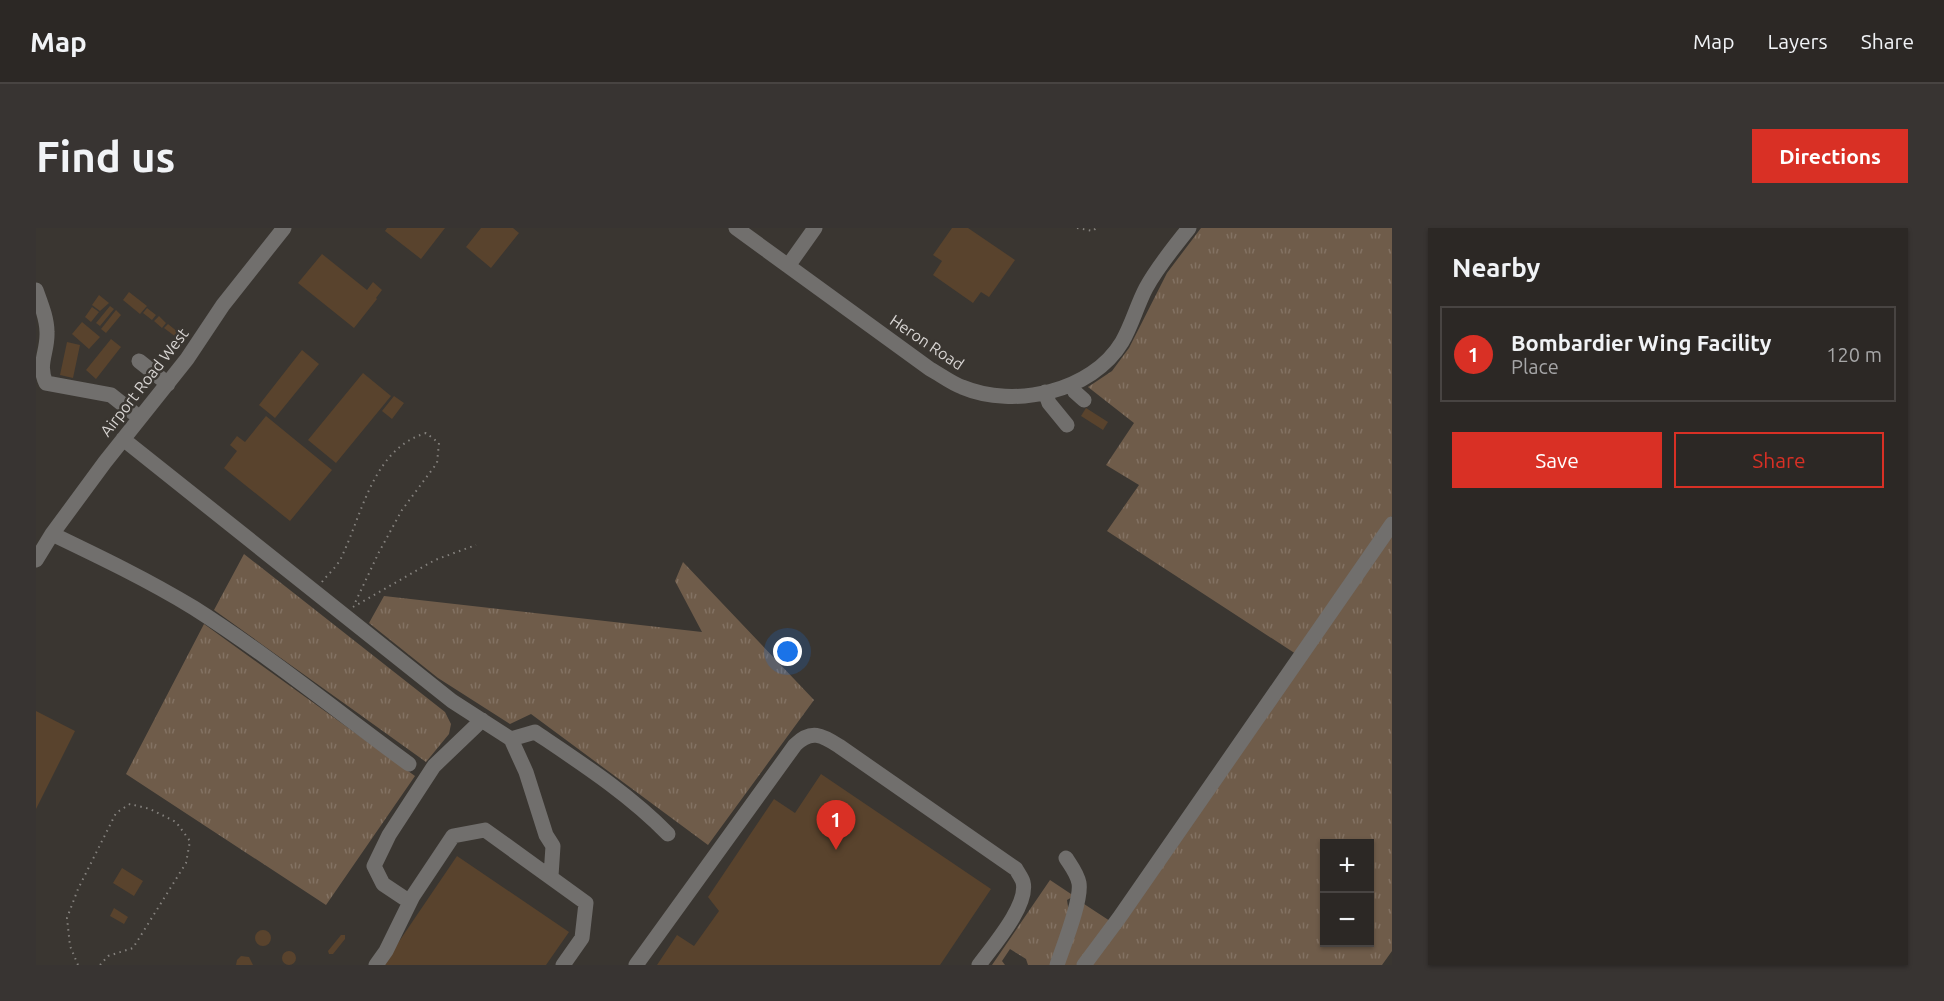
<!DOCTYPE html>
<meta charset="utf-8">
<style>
:root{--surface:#2c2825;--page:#383432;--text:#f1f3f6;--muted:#a6a6a7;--line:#484442;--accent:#d93025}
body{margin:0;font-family:Ubuntu,sans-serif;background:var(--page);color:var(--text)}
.controls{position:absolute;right:18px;bottom:18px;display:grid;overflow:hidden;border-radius:0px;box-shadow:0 2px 4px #0004}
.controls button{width:54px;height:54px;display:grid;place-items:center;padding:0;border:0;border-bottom:2px solid var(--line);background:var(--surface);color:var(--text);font:30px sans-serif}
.you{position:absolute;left:752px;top:424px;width:21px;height:21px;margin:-15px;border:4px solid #fff;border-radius:50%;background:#1a73e8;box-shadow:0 0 0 9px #1a73e833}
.badge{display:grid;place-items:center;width:39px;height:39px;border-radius:50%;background:var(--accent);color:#fff;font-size:20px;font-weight:700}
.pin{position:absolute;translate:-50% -50px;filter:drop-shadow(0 2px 3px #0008)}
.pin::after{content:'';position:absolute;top:32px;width:21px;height:18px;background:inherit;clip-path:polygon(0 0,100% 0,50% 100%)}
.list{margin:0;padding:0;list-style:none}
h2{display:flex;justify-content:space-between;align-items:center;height:78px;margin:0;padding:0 24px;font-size:26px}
h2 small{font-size:20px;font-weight:400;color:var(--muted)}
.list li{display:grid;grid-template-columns:39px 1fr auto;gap:18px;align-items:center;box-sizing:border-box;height:96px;margin:0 12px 12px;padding:0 12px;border:2px solid var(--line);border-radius:0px}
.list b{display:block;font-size:22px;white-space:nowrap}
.list p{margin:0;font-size:20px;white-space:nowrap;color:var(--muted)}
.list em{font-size:20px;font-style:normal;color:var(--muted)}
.actions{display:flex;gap:12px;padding:18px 24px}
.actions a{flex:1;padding:14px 0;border:2px solid var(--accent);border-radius:0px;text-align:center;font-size:21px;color:var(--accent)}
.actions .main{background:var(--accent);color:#fff}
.map{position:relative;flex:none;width:1356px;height:737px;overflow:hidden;border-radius:0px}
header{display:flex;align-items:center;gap:36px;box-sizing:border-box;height:84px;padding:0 30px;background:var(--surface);border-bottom:2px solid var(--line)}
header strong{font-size:28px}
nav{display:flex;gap:33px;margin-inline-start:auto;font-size:21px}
.intro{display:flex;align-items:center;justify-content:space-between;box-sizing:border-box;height:144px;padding:0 36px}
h1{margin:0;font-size:42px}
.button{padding:15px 27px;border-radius:0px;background:var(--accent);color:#fff;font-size:21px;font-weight:700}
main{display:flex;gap:36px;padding:0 36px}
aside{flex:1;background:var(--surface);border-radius:0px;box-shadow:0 2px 4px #0004}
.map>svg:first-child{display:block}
.grass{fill:url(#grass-tufts);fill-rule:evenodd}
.building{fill:#59432d}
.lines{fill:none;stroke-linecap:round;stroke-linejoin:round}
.path{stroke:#85827e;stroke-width:2;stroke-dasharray:1.5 4.5;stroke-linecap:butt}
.minor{stroke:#716f6d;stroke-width:15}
.labels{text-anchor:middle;stroke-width:5;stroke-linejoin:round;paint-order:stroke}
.street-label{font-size:16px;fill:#d7d4d2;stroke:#3a3631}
</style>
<header>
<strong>Map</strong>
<nav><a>Map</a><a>Layers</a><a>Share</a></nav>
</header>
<div class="intro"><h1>Find us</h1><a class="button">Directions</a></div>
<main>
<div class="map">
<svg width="1356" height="737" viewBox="0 0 1356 737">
<defs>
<pattern id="grass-tufts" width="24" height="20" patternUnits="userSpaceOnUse" patternTransform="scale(1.5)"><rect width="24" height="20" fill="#6f5c4a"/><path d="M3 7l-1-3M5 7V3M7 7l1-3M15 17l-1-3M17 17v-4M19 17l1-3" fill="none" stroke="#837263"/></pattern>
</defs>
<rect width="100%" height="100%" fill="#3a3631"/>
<path class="grass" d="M 1165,0 L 1356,0 L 1356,288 L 1260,426 L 1071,303 L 1103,257 L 1070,237 L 1098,195 L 1052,159 L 1076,143 L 1093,120 L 1131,45 Z
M 1356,303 L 1356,723 L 1346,737 L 1051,737 ZM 1288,616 L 1334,616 L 1334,714 L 1288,714 Z
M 208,326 L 409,484 L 415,496 L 413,506 L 390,534 L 178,382 Z
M 647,334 L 778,472 L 672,617 L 495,486 L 474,496 L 402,450 L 333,395 L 348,368 L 666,404 L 639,353 Z
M 168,396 L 379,548 L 290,677 L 90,546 Z
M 1014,652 L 1038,668 L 1031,672 L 1033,685 L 1018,737 L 992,737 L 990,731 L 974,721 L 966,733 L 969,737 L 956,737 Z
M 1045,674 L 1074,693 L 1043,737 L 1028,737 Z"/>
<path class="building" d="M 351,0 L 409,0 L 385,31 L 349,3 Z
M 445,0 L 477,0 L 483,5 L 455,40 L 430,19 Z
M 916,0 L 932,0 L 979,32 L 953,69 L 945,64 L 937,75 L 897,47 L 906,33 L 897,27 Z
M 286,26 L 331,62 L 337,54 L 346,62 L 340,70 L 341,71 L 318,100 L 262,55 Z
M 93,64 L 111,78 L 104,86 L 87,72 Z
M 63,67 L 73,75 L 64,83 L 56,77 Z
M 74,78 L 78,81 L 64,98 L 60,95 Z
M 56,79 L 63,84 L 55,94 L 49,89 Z
M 111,80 L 120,87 L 116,92 L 107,85 Z
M 80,82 L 85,87 L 70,105 L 65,101 Z
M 123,88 L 130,95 L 126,100 L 118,93 Z
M 46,94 L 64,109 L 53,121 L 36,106 Z
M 132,96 L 143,105 L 140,109 L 128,100 Z
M 75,111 L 85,119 L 60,151 L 50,142 Z
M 31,114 L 44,117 L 37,150 L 24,147 Z
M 266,122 L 283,136 L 239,190 L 223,177 Z
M 327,145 L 355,168 L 300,235 L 272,212 Z
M 358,168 L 368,175 L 356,191 L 346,183 Z
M 1050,180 L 1072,194 L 1067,202 L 1045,188 Z
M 230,188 L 296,242 L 254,293 L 188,240 L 201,223 L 194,217 L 201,208 L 209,214 Z
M 0,483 L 39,503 L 0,581 Z
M 785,546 L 955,661 L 904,737 L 621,737 L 641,707 L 658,718 L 683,683 L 672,669 L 738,571 L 759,585 Z
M 421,628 L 533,704 L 510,737 L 347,737 Z
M 86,640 L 107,653 L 98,668 L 77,655 Z
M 78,680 L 92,689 L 88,696 L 74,688 Z
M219 710a8 8 0 1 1 16 0a8 8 0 1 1-16 0Z
M 305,707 L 309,707 L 309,711 L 297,726 L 293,726 L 292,723 Z
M246 730a7 7 0 1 1 14 0a7 7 0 1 1-14 0Z
M 205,728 L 213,729 L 217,737 L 200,737 L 201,732 Z"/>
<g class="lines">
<path class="path" d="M 1041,0 L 1057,3 L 1060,0
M 286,354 C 292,346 302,338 306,328 C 327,284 337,221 390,205 L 403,215 L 401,235 L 366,282 L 343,324 L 318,377
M 317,379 L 399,332 L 440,317
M 42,737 L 34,718 L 31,690 L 42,661 L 80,585 L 94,576 L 114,581 L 140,594 L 154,613 L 150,635 L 97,720 L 72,728 L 64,737"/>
<path class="minor" d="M 700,0 L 894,141 C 905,147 915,155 926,159 C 978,181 1056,164 1086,114 C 1096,97 1101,77 1110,60 C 1122,38 1138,19 1153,0
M 752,38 L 779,0
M 0,62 C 5,76 11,90 11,104 C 12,124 1,136 10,155 L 75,167 L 104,190
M 103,133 L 132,156
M 1036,157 L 1039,164 L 1048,172
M 1009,164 L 1013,175 L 1031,197
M 87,211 L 416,473 L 475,511 L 490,544 L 510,607 L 517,618 L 515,648
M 16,306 C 64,329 112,352 158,380 C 232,427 302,484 373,536
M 0,332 L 16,306 L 69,234 L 151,131 L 187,77 L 248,0
M 475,511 L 499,504 C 545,535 593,566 632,606
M 374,674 L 347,656 L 338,638 L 353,607 L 398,538 L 446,492
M 340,737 L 350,723 L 377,668 L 417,608 L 449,602 L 550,675 L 546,710 L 527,737
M 600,737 L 759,517 C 775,501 786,507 803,518 L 980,641 C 982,645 986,650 987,654 C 993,677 956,719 943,737
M 1021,737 C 1027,719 1046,672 1043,655 C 1041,645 1035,638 1030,630
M 1048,737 L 1083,690 L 1356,296"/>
</g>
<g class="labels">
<g class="street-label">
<text transform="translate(891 114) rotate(34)" y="6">Heron Road</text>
<text transform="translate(108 154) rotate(-52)" y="6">Airport Road West</text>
</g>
</g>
</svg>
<div class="controls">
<button>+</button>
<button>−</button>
</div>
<div class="you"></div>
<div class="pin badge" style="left:800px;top:622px">1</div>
</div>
<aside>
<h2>Nearby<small></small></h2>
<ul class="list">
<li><span class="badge">1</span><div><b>Bombardier Wing Facility</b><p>Place</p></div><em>120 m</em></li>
</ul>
<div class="actions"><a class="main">Save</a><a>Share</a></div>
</aside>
</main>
